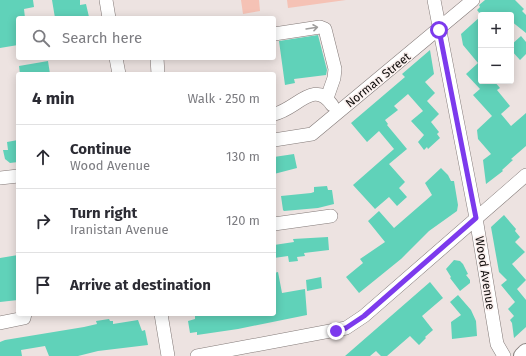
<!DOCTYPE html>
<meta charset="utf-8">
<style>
:root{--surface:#fff;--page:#f2f2f3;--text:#2b2b33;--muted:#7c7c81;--line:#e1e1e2}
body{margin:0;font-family:"Fira Sans",sans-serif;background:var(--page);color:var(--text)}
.controls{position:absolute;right:12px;top:12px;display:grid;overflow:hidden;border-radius:4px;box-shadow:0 2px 10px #0003}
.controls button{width:36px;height:36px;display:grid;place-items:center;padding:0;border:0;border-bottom:1px solid var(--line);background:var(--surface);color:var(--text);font:20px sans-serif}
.stop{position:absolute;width:12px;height:12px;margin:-9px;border:3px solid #7c3aed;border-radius:50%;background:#fff}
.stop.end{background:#7c3aed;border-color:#fff;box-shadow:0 1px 4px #0008}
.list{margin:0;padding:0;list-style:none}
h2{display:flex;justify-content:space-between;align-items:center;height:52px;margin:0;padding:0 16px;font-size:17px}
h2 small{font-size:13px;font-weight:400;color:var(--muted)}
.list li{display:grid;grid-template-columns:26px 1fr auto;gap:12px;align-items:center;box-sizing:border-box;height:64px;padding:0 16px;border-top:1px solid var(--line)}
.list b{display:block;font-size:15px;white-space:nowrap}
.list p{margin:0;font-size:13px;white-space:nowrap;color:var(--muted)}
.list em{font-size:13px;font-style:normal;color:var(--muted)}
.icon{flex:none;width:22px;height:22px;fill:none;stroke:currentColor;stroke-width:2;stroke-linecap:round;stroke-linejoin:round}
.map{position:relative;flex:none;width:526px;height:356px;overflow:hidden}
.search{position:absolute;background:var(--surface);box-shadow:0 2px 10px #0003;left:16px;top:16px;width:260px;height:44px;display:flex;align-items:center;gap:10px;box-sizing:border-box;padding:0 14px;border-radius:4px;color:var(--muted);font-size:15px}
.panel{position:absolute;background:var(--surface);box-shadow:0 2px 10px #0003;left:16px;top:72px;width:260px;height:244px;border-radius:4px}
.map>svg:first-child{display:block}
.green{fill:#f5c2b5}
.building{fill:#60d2b9}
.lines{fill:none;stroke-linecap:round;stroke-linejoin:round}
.minor-casing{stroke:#837a78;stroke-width:14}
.major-casing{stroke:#837a78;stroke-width:18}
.minor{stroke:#fff;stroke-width:13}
.major{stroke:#fff;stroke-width:16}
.oneway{stroke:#9f9e9d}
.route{stroke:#7c3aed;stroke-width:5}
.labels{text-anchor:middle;stroke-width:3;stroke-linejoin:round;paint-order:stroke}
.street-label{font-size:12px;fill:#0f0c0b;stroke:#fbf0ee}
</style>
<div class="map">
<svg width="526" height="356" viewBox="0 0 526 356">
<rect width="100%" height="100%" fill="#ede3e1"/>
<path class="green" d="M 241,0 L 259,0 L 260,11 L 243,14 Z
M 287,0 L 346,0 L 288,8 Z"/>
<path class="building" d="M 0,0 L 33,0 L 34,7 L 24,9 L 25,18 L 18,18 L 18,45 L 0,48 Z
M 52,0 L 80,0 L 80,5 L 86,4 L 89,17 L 55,18 Z
M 485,0 L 515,0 L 524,9 L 522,11 L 526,15 L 526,33 L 511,21 L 511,15 L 481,15 L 477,10 L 480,7 L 479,5 Z
M 481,16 L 481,81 L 494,81 L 500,88 L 497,90 L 510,106 L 501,114 L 511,126 L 526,113 L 526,146 L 511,159 L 513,160 L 502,170 L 503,171 L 486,184 L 483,160 L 491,154 L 478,139 L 477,130 L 492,116 L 473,95 L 480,89 L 466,74 L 478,63 L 463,45 L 461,34 Z
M 318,35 L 327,70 L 326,75 L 294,79 L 295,83 L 285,85 L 279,41 Z
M 521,36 L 526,42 L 526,54 L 520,60 L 511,50 L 511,45 Z
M 430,50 L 434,74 L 425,82 L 435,93 L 427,101 L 439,114 L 431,122 L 439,132 L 437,134 L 440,138 L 428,149 L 427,147 L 424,150 L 418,142 L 424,135 L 411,121 L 423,111 L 408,94 L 394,106 L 398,110 L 385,120 L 388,124 L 387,125 L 407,149 L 389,164 L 405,182 L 399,188 L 407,197 L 397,206 L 389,197 L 375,209 L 353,185 L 394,149 L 379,131 L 367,142 L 351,123 L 405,77 L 402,74 Z
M 48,61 L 50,74 L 20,74 L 19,66 Z
M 18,140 L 18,162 L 10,163 L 5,159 L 3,150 L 8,150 L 7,142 Z
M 294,154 L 297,168 L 274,174 L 274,157 Z
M 441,168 L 448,175 L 451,181 L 454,181 L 458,205 L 457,211 L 429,231 L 401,259 L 359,293 L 346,277 L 363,263 L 360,259 L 385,242 L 368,221 L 379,211 L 394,228 L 432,195 L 425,183 Z
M 327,186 L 328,190 L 332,190 L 334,204 L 318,208 L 284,211 L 283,210 L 281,196 L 311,193 L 314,192 L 314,187 Z
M 504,215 L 516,229 L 515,231 L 520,237 L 515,242 L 525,252 L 512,264 L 526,280 L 517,289 L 526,300 L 526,327 L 514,338 L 512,323 L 510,320 L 514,316 L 508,309 L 515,302 L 501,285 L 507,280 L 499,272 L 491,227 Z
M 328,237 L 329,250 L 304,253 L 305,256 L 297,257 L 298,261 L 289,262 L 288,256 L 274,258 L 274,245 L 294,242 L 293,239 Z
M 18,255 L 18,300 L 0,302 L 0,258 Z
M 454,260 L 460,261 L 463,264 L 468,274 L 466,275 L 470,280 L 470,283 L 460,291 L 450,278 L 451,277 L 446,269 Z
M 278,272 L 282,293 L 305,289 L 307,315 L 238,329 L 197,335 L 197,332 L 190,333 L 188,321 L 195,319 L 195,316 L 207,314 L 276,314 L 274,273 Z
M 321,277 L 322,288 L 307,291 L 306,280 Z
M 430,282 L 443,298 L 422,316 L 433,330 L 425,337 L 426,338 L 419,345 L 410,336 L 387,356 L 381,356 L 376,351 L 370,356 L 345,356 Z
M 458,295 L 471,310 L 476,321 L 477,336 L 452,339 L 451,322 L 461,315 L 450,302 Z
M 109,319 L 110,321 L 113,321 L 113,324 L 138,320 L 142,331 L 145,330 L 148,345 L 98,351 L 78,356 L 49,356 L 45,346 L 21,350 L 22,356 L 0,356 L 0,342 L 5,340 L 84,327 L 97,324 L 96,321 Z"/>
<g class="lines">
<defs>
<path id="minor" d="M 106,0 L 109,18
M 434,0 L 476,218 L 497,344 L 504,356
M 274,34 L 320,27 L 325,29 L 335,69 L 334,78 L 327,98
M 116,58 L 119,74
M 157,58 L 158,74
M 274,114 C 296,110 314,78 332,105
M 274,140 L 312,134 L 473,0
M 0,178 L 18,176
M 274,224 L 331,216
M 161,314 L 168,356
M 0,323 L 24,318 L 25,314
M 197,356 L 346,328 L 364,316 L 526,175"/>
<path id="major" d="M 522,356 L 526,352"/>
</defs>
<use href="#minor" class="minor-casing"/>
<use href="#major" class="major-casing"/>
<use href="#minor" class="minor"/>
<use href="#major" class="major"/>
</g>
<defs><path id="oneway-shaft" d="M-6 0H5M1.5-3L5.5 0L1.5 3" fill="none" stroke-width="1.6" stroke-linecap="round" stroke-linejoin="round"/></defs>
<use class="oneway" href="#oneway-shaft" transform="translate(312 28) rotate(-9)"/>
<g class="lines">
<path class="route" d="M 336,331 L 346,328 L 364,316 L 476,218 L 439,30"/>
</g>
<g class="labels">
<g class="street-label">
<text transform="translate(378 80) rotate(-39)" y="4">Norman Street</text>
<text transform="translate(485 273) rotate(81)" y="4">Wood Avenue</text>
</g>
</g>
</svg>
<div class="controls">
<button>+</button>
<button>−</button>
</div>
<div class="stop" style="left:439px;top:30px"></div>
<div class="stop end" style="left:336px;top:331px"></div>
<div class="search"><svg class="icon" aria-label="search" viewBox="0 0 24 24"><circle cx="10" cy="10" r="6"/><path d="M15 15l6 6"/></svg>Search here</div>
<section class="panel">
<h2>4 min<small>Walk · 250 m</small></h2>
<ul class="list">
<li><svg class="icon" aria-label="ahead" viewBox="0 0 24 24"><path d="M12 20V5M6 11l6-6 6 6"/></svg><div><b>Continue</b><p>Wood Avenue</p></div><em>130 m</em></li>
<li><svg class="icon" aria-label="right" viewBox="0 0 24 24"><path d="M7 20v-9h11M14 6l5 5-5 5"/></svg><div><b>Turn right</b><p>Iranistan Avenue</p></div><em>120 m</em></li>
<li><svg class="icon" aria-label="arrive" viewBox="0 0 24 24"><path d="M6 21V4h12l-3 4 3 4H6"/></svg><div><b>Arrive at destination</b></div></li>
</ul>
</section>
</div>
